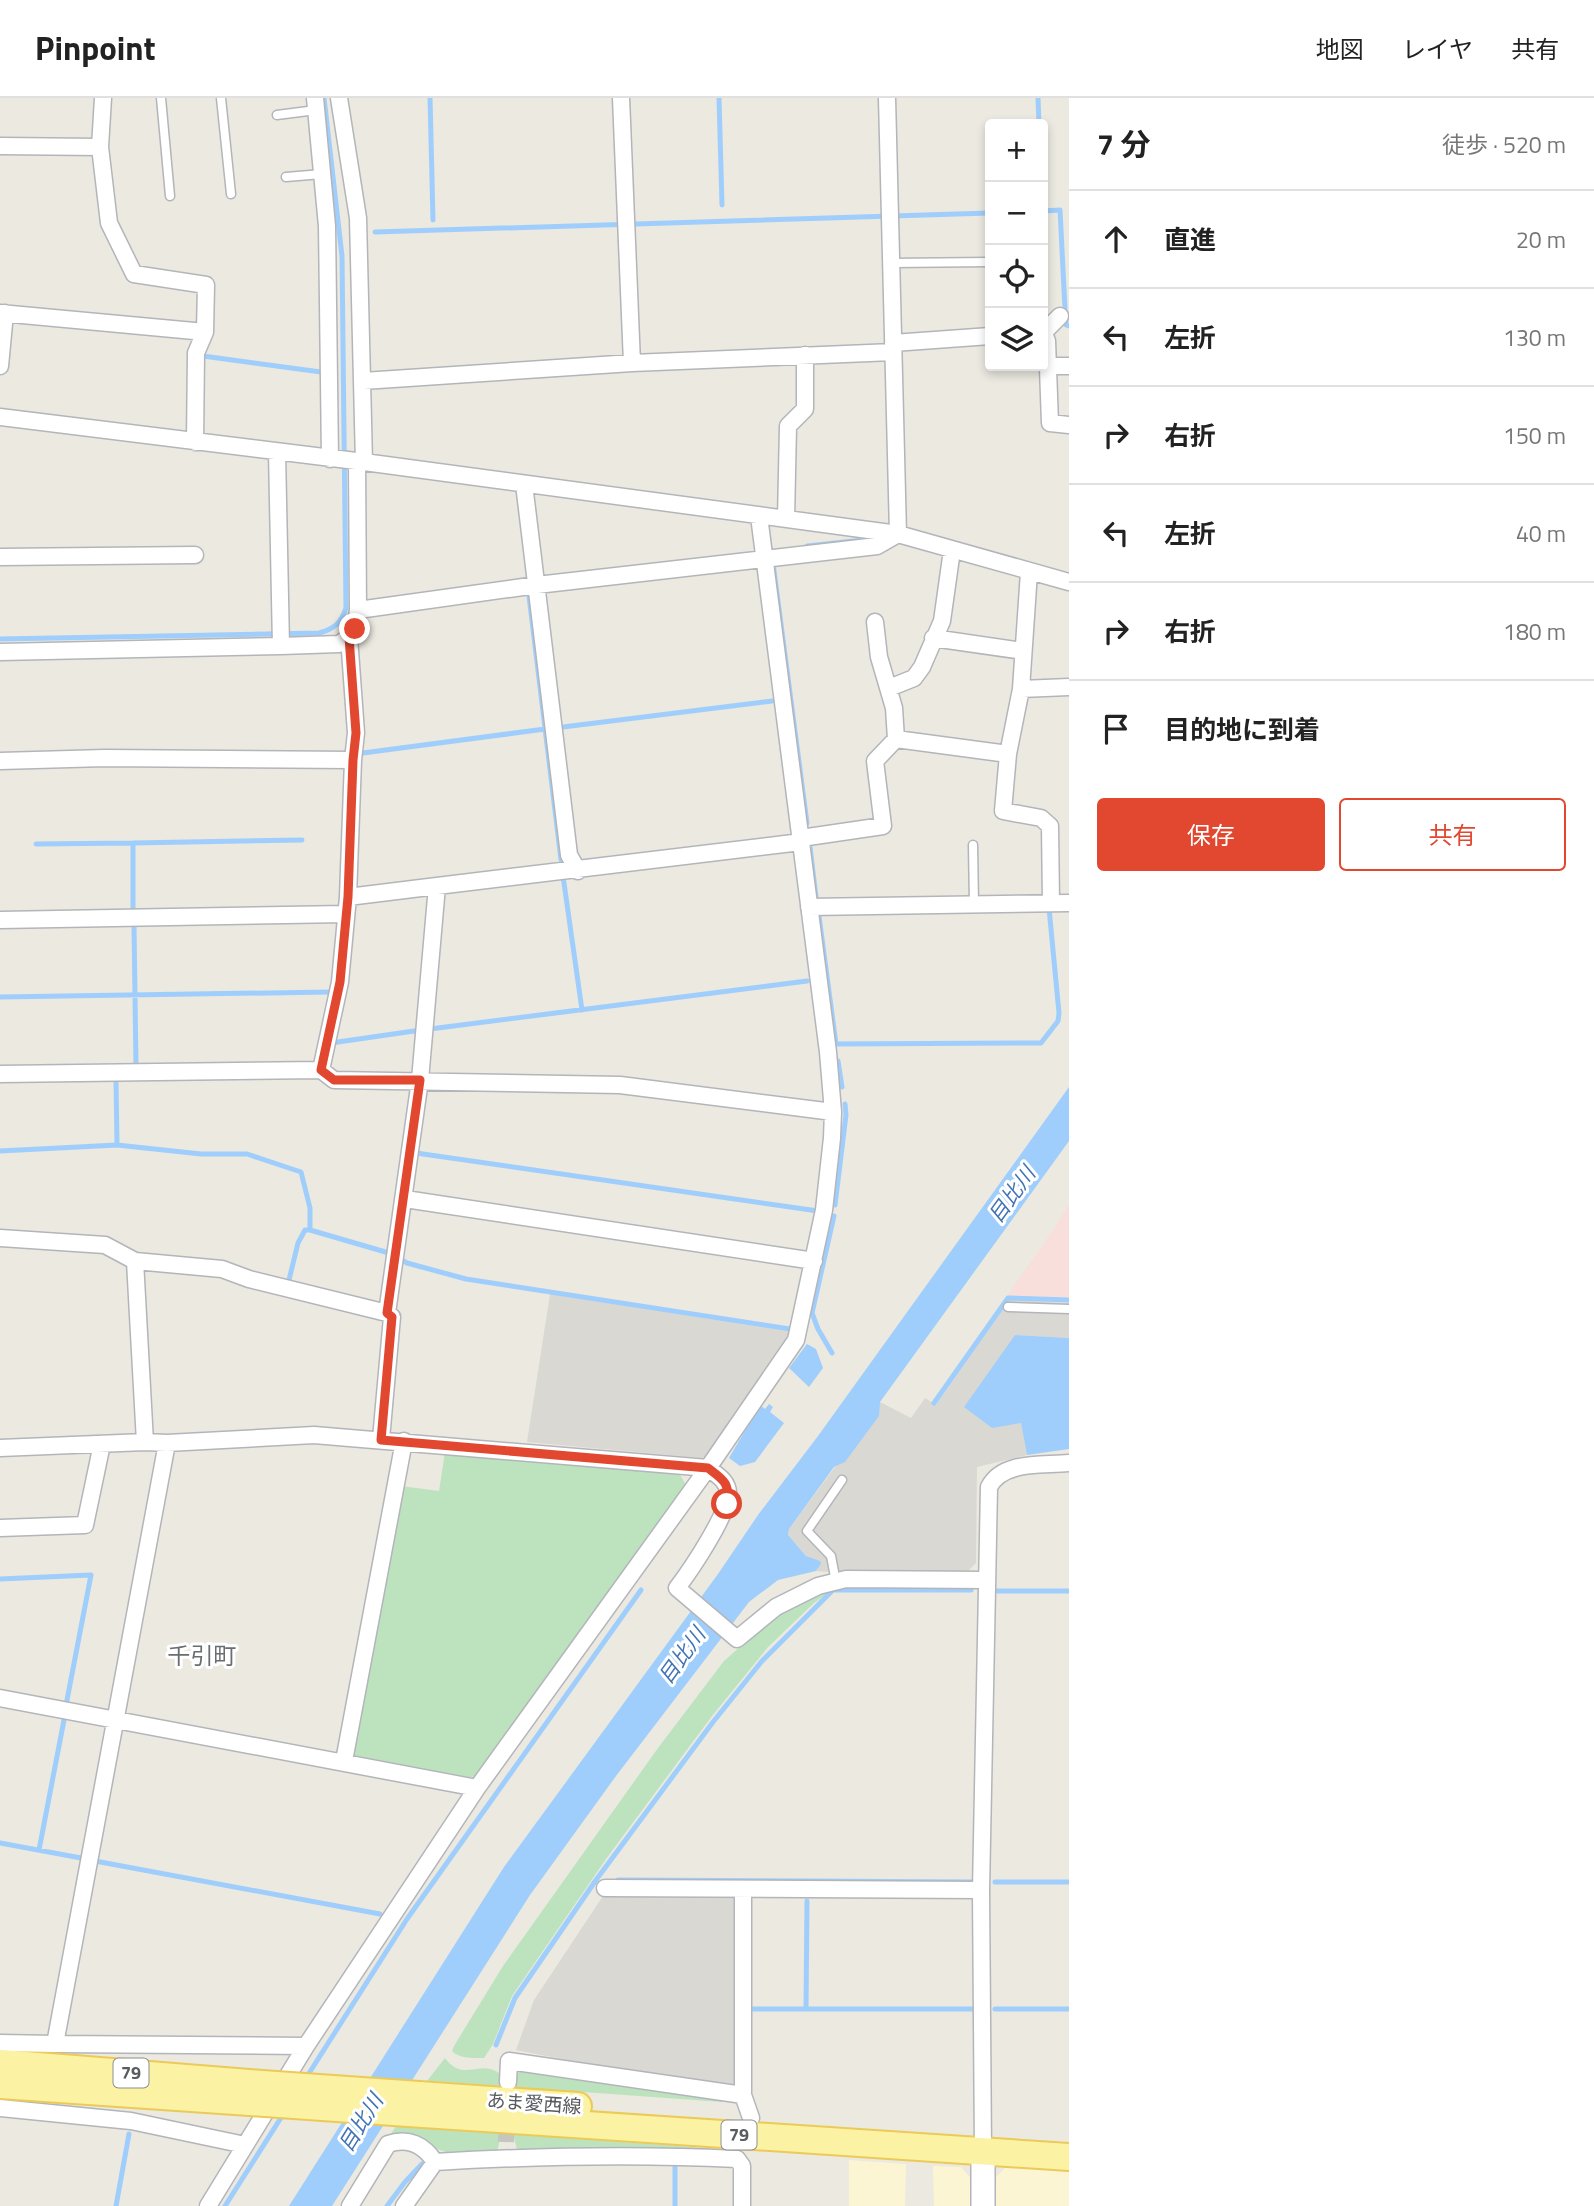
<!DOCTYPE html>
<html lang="ja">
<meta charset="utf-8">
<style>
:root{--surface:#fff;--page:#f6f6f6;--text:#222;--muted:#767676;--line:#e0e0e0;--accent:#e2472f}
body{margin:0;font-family:"Titillium Web","Noto Sans JP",sans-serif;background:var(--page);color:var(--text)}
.controls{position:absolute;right:21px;top:21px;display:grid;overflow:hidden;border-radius:7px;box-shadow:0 4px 10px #0003}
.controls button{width:63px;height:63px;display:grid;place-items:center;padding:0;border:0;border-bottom:2px solid var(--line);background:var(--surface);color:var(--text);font:35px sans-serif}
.stop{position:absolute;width:21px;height:21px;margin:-16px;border:5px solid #e2472f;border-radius:50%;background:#fff}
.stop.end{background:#e2472f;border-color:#fff;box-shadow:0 2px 7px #0008}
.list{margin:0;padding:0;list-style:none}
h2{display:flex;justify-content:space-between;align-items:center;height:91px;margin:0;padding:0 28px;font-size:30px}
h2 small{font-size:23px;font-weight:400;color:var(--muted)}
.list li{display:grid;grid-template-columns:46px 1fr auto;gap:21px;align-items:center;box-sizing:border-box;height:98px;padding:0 28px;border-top:2px solid var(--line)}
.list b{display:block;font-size:26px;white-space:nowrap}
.list em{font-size:23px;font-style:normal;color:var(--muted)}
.actions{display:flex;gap:14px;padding:21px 28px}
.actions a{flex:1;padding:16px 0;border:2px solid var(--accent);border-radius:7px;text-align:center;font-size:24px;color:var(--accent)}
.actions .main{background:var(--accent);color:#fff}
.icon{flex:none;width:38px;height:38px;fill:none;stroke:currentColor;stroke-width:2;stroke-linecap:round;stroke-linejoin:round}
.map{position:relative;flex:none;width:1069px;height:2108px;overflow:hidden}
header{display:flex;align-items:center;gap:42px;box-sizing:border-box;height:98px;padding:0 35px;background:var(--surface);border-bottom:2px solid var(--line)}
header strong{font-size:33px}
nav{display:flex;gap:38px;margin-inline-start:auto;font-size:24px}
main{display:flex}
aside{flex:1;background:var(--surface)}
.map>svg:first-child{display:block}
.commercial{fill:#fcf5d4}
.industrial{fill:#dad8d2}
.medical{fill:#f9dfdb}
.green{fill:#bce3be}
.water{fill:#9fcefc}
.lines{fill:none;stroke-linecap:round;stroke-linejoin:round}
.stream{stroke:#9fcefc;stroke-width:5}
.street-tunnel{stroke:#c6c6c0;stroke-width:16;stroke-dasharray:16 8;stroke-linecap:butt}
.lane-casing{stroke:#b3b5ba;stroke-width:11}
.street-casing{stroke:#b3b5ba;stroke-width:19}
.secondary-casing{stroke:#b2b4ba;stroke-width:26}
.primary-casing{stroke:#ecca58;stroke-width:30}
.lane{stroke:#fff;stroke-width:8}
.street{stroke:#fff;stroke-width:16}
.secondary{stroke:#fff;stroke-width:23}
.primary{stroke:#fcf2a4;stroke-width:26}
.primary-bridge-casing{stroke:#ecca58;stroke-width:30;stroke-linecap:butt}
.primary-bridge{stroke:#fcf2a4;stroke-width:26}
.route{stroke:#e2472f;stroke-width:9}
.labels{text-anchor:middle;stroke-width:6;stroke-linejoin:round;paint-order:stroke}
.shield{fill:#fff;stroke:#8b8d90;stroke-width:2}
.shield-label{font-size:18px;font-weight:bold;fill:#595c60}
.street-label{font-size:19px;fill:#595c60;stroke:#fff}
.water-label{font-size:21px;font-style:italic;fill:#4173b4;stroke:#fff}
.quarter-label{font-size:23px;fill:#6a6d72;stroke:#fff}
</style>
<header>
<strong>Pinpoint</strong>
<nav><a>地図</a><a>レイヤ</a><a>共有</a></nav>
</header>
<main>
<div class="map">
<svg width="1069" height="2108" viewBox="0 0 1069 2108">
<rect width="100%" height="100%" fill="#ebe9e0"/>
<path class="commercial" d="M 849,2062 L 906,2066 L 905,2108 L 849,2108 Z
M 933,2068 L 961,2069 L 973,2083 L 973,2108 L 934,2108 Z
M 1006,2069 L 1069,2073 L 1069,2108 L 993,2108 L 993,2082 Z"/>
<path class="industrial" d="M 550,1196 L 792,1234 L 709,1356 L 702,1360 L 527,1344 Z
M 1009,1202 L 1069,1205 L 1069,1240 L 1015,1237 L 1021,1324 L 1027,1357 L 977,1369 L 976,1465 L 968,1473 L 853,1476 L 816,1473 L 821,1466 L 806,1458 L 788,1437 L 789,1431 L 835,1369 L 845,1363 L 880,1304 L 911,1320 L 925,1300 L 936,1307 Z
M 616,1795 L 736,1796 L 736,1988 L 668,1982 L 516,1952 L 534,1902 L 603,1798 Z"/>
<path class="medical" d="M 1069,1106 L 1069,1200 L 1007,1198 L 1053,1132 Z"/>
<path class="green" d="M 445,1354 L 679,1375 L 687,1389 L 478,1677 L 469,1680 L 355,1659 L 352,1653 L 401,1388 L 439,1393 Z
M 829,1490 L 831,1493 L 814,1505 L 768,1549 L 712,1618 L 606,1761 L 512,1898 L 493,1946 L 484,1960 C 473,1960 460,1961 452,1953 L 454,1948 L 503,1868 L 658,1650 L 724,1563 L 778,1515 Z
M 445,1960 C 463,1985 479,1961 499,1975 L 503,1988 L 427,1983 Z
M 518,1972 L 721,2001 L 722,2004 L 514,1989 Z
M 396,2028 L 501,2035 L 497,2055 L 446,2054 L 428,2048 L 387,2042 Z
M 513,2036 L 732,2052 L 728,2055 L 518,2055 Z"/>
<path class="water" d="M 1069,989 L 1069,1043 L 880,1304 L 879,1318 L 845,1364 L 834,1369 L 789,1431 L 788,1437 L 806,1458 L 820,1463 L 821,1466 L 816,1473 L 778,1482 L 749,1504 L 616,1678 L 530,1797 L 332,2108 L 289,2108 L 504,1769 L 718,1476 L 758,1417 L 818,1338 Z
M 1015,1237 L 1069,1240 L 1069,1351 L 1027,1357 L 1021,1325 L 992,1330 L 964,1309 Z
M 807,1246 L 816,1251 L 823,1270 L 809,1289 L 789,1270 Z
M 769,1306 L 773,1309 L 770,1314 L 784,1325 L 755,1364 L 740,1368 L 729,1360 L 760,1307 L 765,1311 Z"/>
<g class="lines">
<path class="stream" d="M 430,0 L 433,122
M 719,0 L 722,107
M 1038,0 L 1039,26
M 1043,113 L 1060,112 L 1065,211
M 375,134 L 990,115
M 1066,224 L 1066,227 L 1069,228
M 203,258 L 321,274
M 807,448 L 863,442
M 773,465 L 807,725
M 529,498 L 561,762
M 0,541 L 319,535 C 334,531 341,525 346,510 L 342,158 L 324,0
M 563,629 L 772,603
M 363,655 L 545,631
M 133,745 L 302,742
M 36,746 L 133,745 L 133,816
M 810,749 L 816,799
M 563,778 L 582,912
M 819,818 L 836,946 L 1041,945 L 1058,923 L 1059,915 L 1049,810
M 0,899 L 330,894
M 430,931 L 807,883
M 331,945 L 421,932
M 838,963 L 842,989
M 132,968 L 136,968 L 134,828
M 117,1047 L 201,1056 L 247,1056 L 301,1074 L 310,1110 L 310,1132 L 389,1155
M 0,1053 L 117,1047 L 116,982
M 416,1055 L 818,1113
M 835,1107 L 846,1017 L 845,1006
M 400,1161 L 407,1165 L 466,1181 L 790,1231
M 288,1186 L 298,1145 L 305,1132 L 310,1132
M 832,1255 L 818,1231 L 812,1215 L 834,1118
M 934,1305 L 1008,1200 L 1069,1202
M 0,1481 L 91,1477 L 67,1602
M 996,1493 L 1069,1493
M 0,1745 L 81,1760
M 39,1752 L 64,1622
M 95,1763 L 380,1816
M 618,1782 L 975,1784
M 995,1784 L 1069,1784
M 750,1911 L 974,1911
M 806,1911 L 807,1803
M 995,1911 L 1069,1911
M 496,1947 L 515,1900 L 596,1782 L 713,1624 L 762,1563 L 833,1492 L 971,1492
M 306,1980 L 407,1821 L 641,1492
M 116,2108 L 129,2036
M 225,2108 L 284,2015
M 387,2108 L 405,2084 L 422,2066
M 675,2108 L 675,2065"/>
<path class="street-tunnel" d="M 506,2044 L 507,2015"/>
<defs>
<path id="lane" d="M 161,0 L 170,98
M 221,0 L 231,96
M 277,17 L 316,12
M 286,79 L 322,76
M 891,165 L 990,164
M 973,747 L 974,807
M 1008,1209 L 1069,1211
M 836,1484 L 831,1458 L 807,1433 L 842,1382"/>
<path id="street" d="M 315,0 L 327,128 L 330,361
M 339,0 L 358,120 L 364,364
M 621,0 L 632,265
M 887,0 L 898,436
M 0,48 L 100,49
M 0,215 L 205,234 L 206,187 L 134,176 L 109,125 L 100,49 L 103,0
M 1043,235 L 1060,218
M 1044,235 L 1047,243 L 1050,325 L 1069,327
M 893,245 L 990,238
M 0,268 L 5,215
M 1048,268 L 1069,268
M 363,283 L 632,265 L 893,254
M 0,319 L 364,364 L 898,436 L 1069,484
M 195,344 L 196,255 L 205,234
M 277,354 L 281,548 L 339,546 L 349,539
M 524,386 L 569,757 L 578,773
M 786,421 L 788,328 L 805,311 L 805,257
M 0,459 L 195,457
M 358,512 L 537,487 L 877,448 L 898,436
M 875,524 L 879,559 L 894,610 L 896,641
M 933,540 L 1023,553
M 0,554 L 281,548
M 889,590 L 914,580 L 922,569 L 942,523 L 952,452
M 1021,591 L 1069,589
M 1008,656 L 1003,713 L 1041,720 L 1050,728 L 1051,805
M 0,663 L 105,660 L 353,662
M 801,740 L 883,728 L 875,663 L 896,641 L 1008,656 L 1021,591 L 1029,474
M 348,799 L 437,788
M 809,809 L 1069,805
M 0,822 L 346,816
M 321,972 L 340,884 L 348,799 L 353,662 L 356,635 L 349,539 L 355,531 L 358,512 L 357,363
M 0,976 L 321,972 L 334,982 L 620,987 L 833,1014
M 405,1101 L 814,1163
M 0,1140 L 105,1147 L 135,1163 L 222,1171 L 249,1181 L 387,1215 L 392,1219 L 381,1341
M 135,1163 L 145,1344
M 387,1215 L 420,982 L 437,788 L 801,744
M 0,1350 L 145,1344 L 167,1345 L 314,1337 L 708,1370 C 717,1377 728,1383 728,1395 C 730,1414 690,1473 677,1490 L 737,1541 L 776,1509 L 818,1488 L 846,1481 L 986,1482
M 0,1430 L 85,1427 L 102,1346
M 0,1600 L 477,1690
M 344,1663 L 404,1343
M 605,1790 L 981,1792
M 0,1945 L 55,1946 L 167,1345
M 55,1946 L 306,1948
M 508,1984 L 509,1963 L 743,1997 L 751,2020
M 743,1997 L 743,1792
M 0,2010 L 131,2023 L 245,2047
M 983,2054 L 981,1792 L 989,1389 C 1003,1362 1043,1368 1069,1365
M 737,2061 L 742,2068 L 742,2108
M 208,2108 L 306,1948 L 477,1690 L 708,1370 L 796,1242 L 824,1112 L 832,1040 L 833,1014 L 828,954 L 759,418
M 350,2108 L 388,2046 C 408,2039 424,2047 435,2064 C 536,2058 636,2056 737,2061
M 404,2108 L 435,2064"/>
<path id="secondary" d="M 983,2054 L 983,2108"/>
<path id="primary" d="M 0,1965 L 262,1986
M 0,1987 L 250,2004
M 419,1997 L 578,2008
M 408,2015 L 1069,2059"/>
</defs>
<use href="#lane" class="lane-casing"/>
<use href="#street" class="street-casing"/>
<use href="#secondary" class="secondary-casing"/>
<use href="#primary" class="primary-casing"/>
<use href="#lane" class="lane"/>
<use href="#street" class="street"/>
<use href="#secondary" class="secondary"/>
<use href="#primary" class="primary"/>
<defs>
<path id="primary-bridge" d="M 262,1986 L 419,1997
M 250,2004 L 408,2015"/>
</defs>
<use href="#primary-bridge" class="primary-bridge-casing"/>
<use href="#primary-bridge" class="primary-bridge"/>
</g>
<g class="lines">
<path class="route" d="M 355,531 L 349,539 L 356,635 L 353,662 L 348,799 L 340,884 L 321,972 L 334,982 L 420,982 L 387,1215 L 392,1219 L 381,1342 L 708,1370 C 724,1382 730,1385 727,1406"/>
</g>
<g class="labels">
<g class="shield">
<rect x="113.5" y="1960.5" width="35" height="29" rx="5"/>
<rect x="721.5" y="2022.5" width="35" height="29" rx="5"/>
</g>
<g class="shield-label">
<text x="131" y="1981">79</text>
<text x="739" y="2043">79</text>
</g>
<g class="street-label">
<text transform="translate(534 2005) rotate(4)" y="7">あま愛西線</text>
</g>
<g class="water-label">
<text transform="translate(1012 1097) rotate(-54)" y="7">目比川</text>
<text transform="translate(682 1558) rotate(-54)" y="7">目比川</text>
<text transform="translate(361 2025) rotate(-58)" y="7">目比川</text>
</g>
<g class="quarter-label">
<text x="202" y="1566">千引町</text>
</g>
</g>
</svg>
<div class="controls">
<button>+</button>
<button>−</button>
<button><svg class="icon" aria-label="locate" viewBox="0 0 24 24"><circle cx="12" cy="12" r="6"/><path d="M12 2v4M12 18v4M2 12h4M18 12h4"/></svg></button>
<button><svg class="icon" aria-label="layers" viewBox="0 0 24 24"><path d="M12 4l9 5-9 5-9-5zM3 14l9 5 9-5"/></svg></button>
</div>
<div class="stop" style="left:727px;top:1406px"></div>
<div class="stop end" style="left:355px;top:531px"></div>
</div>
<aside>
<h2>7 分<small>徒歩 · 520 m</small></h2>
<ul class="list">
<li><svg class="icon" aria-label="ahead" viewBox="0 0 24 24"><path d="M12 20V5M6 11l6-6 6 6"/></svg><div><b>直進</b></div><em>20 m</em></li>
<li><svg class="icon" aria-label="left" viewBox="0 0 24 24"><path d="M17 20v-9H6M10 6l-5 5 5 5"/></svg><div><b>左折</b></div><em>130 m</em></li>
<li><svg class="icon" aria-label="right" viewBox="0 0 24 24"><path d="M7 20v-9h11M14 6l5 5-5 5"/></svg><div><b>右折</b></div><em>150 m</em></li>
<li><svg class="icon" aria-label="left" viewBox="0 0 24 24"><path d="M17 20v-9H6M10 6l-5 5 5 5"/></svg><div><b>左折</b></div><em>40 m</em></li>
<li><svg class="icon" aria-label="right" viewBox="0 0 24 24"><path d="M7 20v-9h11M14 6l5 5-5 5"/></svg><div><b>右折</b></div><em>180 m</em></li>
<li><svg class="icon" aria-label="arrive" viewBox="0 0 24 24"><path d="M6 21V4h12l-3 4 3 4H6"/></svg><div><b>目的地に到着</b></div></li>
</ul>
<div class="actions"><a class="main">保存</a><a>共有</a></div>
</aside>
</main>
